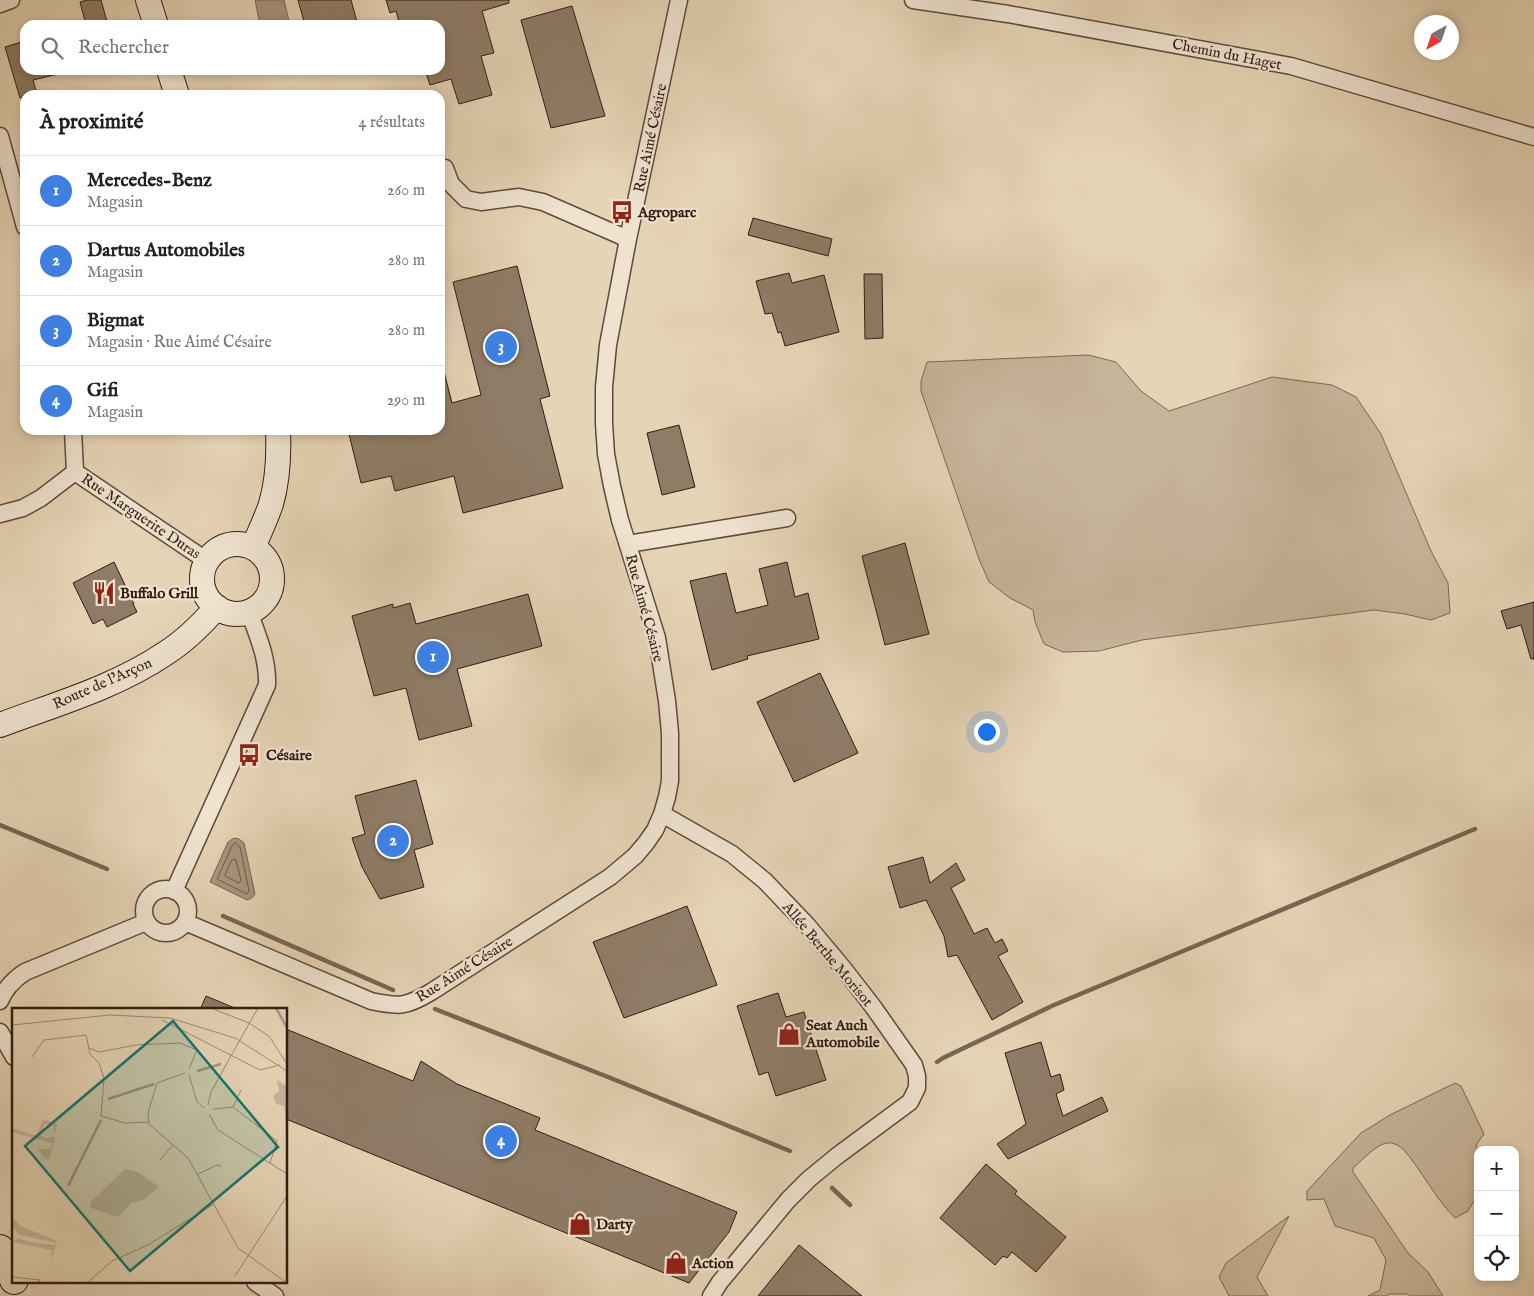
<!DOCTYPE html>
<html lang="fr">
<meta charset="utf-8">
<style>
:root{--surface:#fff;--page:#f6f6f6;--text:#202124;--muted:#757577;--line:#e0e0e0;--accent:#1a73e8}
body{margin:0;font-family:"IM FELL English",serif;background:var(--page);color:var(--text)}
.controls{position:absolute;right:15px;bottom:15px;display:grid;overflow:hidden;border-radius:10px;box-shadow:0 2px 8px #0003}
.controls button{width:45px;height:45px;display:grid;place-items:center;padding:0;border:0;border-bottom:1px solid var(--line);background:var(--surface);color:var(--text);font:25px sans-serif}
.compass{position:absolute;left:1414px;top:15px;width:45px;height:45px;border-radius:50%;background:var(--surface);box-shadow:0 2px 8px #0003;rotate:220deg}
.you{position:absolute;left:986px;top:731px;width:18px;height:18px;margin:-12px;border:4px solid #fff;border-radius:50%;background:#1a73e8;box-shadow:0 0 0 8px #1a73e833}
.badge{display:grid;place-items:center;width:32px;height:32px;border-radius:50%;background:var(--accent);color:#fff;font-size:16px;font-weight:700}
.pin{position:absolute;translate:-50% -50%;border:2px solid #fff;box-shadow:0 1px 5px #0006}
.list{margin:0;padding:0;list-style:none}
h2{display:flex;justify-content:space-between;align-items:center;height:65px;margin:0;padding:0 20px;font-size:21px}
h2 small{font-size:16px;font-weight:400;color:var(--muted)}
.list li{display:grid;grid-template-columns:32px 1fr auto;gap:15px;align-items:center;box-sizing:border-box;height:70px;padding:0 20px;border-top:1px solid var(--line)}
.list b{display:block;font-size:19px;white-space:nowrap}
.list p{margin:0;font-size:16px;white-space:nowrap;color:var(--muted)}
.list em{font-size:16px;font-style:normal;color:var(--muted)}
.icon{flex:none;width:28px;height:28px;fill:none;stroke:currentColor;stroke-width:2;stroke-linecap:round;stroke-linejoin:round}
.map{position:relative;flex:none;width:1534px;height:1296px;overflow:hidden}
.search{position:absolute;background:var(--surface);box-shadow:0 2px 8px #0003;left:20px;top:20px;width:425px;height:55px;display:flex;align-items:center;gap:12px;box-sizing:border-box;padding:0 18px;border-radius:15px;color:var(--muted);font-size:19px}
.panel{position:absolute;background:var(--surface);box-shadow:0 2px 8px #0003;left:20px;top:90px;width:425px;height:345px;border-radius:15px}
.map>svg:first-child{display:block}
.green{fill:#c7b59a;stroke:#7c6856}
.water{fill:#a8957e;stroke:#786552}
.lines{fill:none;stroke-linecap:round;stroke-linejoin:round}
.shore{stroke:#6c5848;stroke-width:1}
.stream{stroke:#786552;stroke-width:4.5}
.building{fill:#8f7c67;stroke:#311c11}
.street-casing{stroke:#5e4a3a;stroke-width:19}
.secondary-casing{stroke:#311c11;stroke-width:26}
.highway-casing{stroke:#311c11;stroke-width:30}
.street{stroke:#efe3d0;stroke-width:16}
.secondary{stroke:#efe3d0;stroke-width:24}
.highway{stroke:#e6d4b6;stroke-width:28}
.labels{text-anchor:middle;stroke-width:4.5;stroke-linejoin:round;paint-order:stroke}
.street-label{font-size:15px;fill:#311c11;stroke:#efe3d0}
.poi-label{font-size:15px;font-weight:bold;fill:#311c11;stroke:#efe3d0;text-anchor:start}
.inset-river{fill:none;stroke:#a8957e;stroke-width:2.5}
.inset-road{fill:none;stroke:#9e8a74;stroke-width:1}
.view{fill:#0f766e;fill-opacity:0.15;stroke:#0f766e;stroke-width:2.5}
.inset-edge{fill:none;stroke:#311c11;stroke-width:2.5}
</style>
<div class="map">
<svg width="1534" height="1296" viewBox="0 0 1534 1296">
<rect width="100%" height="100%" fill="#e6d4b6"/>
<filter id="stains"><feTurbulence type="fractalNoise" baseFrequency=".004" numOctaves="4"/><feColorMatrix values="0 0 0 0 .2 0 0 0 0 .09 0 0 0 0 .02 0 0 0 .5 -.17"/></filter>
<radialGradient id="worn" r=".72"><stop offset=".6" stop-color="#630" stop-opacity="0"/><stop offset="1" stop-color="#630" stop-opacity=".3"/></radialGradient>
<path class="green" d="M 1088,355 L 1116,362 L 1141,391 L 1169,411 L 1272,377 L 1332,385 L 1356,397 L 1381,434 L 1431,551 L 1448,583 L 1450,613 L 1431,620 L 1405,614 L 1374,610 L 1142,640 L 1099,651 L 1063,652 L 1044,644 L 1035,622 L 1033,610 L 1010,598 L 989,582 L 979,559 L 921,391 L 921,381 L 927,362 Z
M 1455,1083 L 1461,1086 L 1484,1134 L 1476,1145 L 1478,1153 L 1478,1194 L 1468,1211 L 1455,1218 C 1435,1198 1422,1171 1404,1150 C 1400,1146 1393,1142 1387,1143 C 1377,1144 1361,1161 1353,1168 L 1353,1172 L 1408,1253 L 1428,1272 L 1443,1296 L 1410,1296 L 1408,1294 L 1389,1294 L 1387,1296 L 1368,1296 L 1380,1290 L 1386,1260 L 1374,1238 L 1335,1226 L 1324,1199 L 1307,1200 L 1307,1191 L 1361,1133 L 1390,1115 Z
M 1289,1216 L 1257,1277 L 1268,1296 L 1229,1296 L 1219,1277 L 1226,1263 Z"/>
<path class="water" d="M 255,0 L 284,0 L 290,25 L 260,25 Z
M 234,838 L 239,839 L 244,843 L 255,894 L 252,898 L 247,900 L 210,882 L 228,842 Z"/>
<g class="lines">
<path class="shore" d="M 235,843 L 240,847 L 249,891 L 247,894 L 217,879 L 232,846 Z
M 232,860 L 235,859 L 236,861 L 241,880 L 239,883 L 225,876 Z"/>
<path class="stream" d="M 0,825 L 107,869
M 223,916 L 393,990
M 435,1009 L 608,1077 L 790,1151
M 937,1062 L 943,1058 L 1054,1005 L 1475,829
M 832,1188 L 850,1205"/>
</g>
<path class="building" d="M 87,0 L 101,0 L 108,25 L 86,25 L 80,2 Z
M 298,0 L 351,0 L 357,22 L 346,25 L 305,25 Z
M 386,0 L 509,0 L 509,3 L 482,11 L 494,53 L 481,56 L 492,95 L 459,104 L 451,79 L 430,85 L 425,70 L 440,70 L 440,25 L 400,25 L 396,11 L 390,13 Z
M 572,6 L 605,116 L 551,128 L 521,20 Z
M 25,41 L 25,70 L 57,70 L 58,74 L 33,80 L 37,94 L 25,95 L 25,97 L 20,98 L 5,47 Z
M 753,218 L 832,239 L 828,256 L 748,235 Z
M 517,266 L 550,396 L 540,399 L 563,488 L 463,513 L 454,476 L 395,491 L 391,476 L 361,483 L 348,430 L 440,430 L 440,372 L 444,372 L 452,403 L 481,395 L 453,282 Z
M 789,273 L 792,283 L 824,275 L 839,332 L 785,346 L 781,332 L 778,333 L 772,313 L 765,314 L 756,281 Z
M 864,274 L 882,274 L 883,338 L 865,339 Z
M 679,425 L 695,487 L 662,495 L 647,433 Z
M 905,543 L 929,634 L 885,645 L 862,556 Z
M 114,562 L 134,604 L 133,604 L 137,612 L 107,627 L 103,619 L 93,624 L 73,583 Z
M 787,562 L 795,597 L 808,593 L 819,639 L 747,656 L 748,659 L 712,670 L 690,581 L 726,573 L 736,613 L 768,605 L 759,569 Z
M 528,594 L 542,646 L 457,669 L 472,726 L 419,740 L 406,688 L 374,696 L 352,616 L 393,604 L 393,608 L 410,603 L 416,624 Z
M 1534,602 L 1534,659 L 1531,659 L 1521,625 L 1507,629 L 1501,611 Z
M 820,673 L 858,753 L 794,782 L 757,702 Z
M 416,780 L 433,844 L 414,850 L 424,887 L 380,899 L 362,867 L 352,838 L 365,834 L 355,796 Z
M 923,857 L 930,883 L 956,863 L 965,880 L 951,888 L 974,934 L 987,928 L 995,943 L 1002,939 L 1008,951 L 998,956 L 1023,1002 L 992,1020 L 957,955 L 948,957 L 944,936 L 926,900 L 900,908 L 888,867 Z
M 687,906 L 717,985 L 624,1018 L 593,942 Z
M 778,993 L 786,1017 L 804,1012 L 826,1080 L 776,1096 L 768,1072 L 759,1075 L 737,1006 Z
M 206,996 L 237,1009 L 237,1010 L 200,1010 Z
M 286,1029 L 413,1081 L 421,1061 L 457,1084 L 540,1118 L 535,1130 L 737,1212 L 729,1232 L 689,1283 L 286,1119 Z
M 1041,1042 L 1051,1077 L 1060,1074 L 1064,1090 L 1056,1094 L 1063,1116 L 1102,1097 L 1108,1111 L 1008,1159 L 997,1144 L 1026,1124 L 1005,1053 Z
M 986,1164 L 1017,1191 L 1015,1194 L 1066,1237 L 1036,1272 L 1012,1252 L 1007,1258 L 1003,1256 L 995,1265 L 940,1218 Z
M 799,1245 L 862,1296 L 758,1296 Z"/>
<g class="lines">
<defs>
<path id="street" d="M 913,0 L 1008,14 L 1291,66 L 1534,137
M 0,4 L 11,0
M 0,136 L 25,227
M 445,168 L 451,184 L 466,199 L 481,202 L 519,197 L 543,202 L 628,239
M 73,430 L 75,472 L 207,561
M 0,514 L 23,508 L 41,498 L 75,472
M 628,544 L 787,518
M 662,814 L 732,854 L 765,881 L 807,925 L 843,968 L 874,1008 L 914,1065 L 917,1076 L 917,1088 L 910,1102 L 837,1156 L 809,1179 L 788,1200 L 720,1282 L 711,1296
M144 911a22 22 0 1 1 44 0a22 22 0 1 1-44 0Z
M 174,891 L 267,685 C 268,659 258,636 249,612
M 185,922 L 371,1001 C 399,1007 406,1007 431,992 L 610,877 L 635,856 L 646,843 L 655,830 L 662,814 L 667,797 L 670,781 L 670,733 L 667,701 L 657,638 L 620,520 L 612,486 L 606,454 L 604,423 L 604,387 L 608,345 L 628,239 L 679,0
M 0,1001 C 5,988 13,980 25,972 L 146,922
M 0,1032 L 14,1057
M 255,1282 L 275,1296"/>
<path id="secondary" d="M 148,0 L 156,25
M 169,70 L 177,95
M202 579a35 35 0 1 1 70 0a35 35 0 1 1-70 0Z
M 253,548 C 259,533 266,519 271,504 C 278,480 279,454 278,430
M 0,725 C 56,704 116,687 166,653 C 185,641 202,624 217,607"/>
<path id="highway" d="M 0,1249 L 14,1280"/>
</defs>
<use href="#street" class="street-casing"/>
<use href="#secondary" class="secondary-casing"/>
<use href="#highway" class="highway-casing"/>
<use href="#street" class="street"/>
<use href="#secondary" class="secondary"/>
<use href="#highway" class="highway"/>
</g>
<defs>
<symbol id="bus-bare" viewBox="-9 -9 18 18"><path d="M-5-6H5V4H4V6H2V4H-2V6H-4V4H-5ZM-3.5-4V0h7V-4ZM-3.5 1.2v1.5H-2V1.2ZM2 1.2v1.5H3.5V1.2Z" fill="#8f2418" stroke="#efe3d0" stroke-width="2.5" paint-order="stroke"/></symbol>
<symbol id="restaurant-bare" viewBox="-9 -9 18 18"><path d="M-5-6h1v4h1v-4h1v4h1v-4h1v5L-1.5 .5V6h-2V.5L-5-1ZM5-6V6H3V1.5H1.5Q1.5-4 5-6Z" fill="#8f2418" stroke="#efe3d0" stroke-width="2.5" paint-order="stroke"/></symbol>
<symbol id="shop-bare" viewBox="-9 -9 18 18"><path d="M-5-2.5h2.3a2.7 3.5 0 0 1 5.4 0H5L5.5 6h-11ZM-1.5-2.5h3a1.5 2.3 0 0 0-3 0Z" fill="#8f2418" stroke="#efe3d0" stroke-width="2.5" paint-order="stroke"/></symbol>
</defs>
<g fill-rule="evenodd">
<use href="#bus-bare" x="606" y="196" width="32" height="32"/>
<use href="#restaurant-bare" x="88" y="577" width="32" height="32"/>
<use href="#bus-bare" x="233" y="739" width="32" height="32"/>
<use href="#shop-bare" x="773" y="1018" width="32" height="32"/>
<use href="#shop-bare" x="564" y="1208" width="32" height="32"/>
<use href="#shop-bare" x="660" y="1247" width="32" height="32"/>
</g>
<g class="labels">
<g class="street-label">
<text transform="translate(1227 54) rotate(11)" y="5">Chemin du Haget</text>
<text transform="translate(650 138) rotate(-78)" y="5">Rue Aimé Césaire</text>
<text transform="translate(141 516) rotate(34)" y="5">Rue Marguerite Duras</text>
<text transform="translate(645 608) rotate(75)" y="5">Rue Aimé Césaire</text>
<text transform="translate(102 683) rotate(-24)" y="5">Route de l’Arçon</text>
<text transform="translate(828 954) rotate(50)" y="5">Allée Berthe Morisot</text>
<text transform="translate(464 969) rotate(-32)" y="5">Rue Aimé Césaire</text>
</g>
<g class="poi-label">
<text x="638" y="217">Agroparc</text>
<text x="120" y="598">Buffalo Grill</text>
<text x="266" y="760">Césaire</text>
<text x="806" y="1030">Seat Auch<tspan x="806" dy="17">Automobile</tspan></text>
<text x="596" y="1229">Darty</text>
<text x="692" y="1268">Action</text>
</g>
</g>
<g transform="translate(12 1008)">
<rect width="275" height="275" fill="#e6d4b6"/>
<path d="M 265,72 L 275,78 L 275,127 L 272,98 L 264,96 L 261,88 L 267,83 ZM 31,111 L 45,116 L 43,126 L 41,117 L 37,116 L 32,117 L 28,126 L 33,130 L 43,129 L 37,152 L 31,149 L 26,141 L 39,141 L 40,135 L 0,124 L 0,120 L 25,128 ZM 113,161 L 126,164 L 147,179 L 132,192 L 120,194 L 106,209 L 79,200 L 78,195 ZM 0,209 L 9,218 L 45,233 L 39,253 L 40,242 L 0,234 L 6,230 L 17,234 L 43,237 L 44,235 L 8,227 L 0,219 Z" fill="#c7b59a"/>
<path class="inset-river" d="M 264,0 L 275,20M 185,63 L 209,56M 96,91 L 142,76M 56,178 L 89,112"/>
<path class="inset-road" d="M 199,0 L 237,15 L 257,28 L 275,56M 150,12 L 248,62 L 268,57M 0,17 L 98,7 L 158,10 L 223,30 L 275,63M 77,40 L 87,44 L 124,37 L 168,35 L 185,42 L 177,61M 220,46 L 246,0M 20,49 L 32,32 L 74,27 L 78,46 L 87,55 L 92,70 L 89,108 L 113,115 L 136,114M 173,65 L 145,75 L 136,105 L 137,116 L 176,150 L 226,240 L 275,275M 177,67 L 185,94 L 192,100M 196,97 L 199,84 L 220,46M 221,99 L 229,82M 201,101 L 221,99 L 265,133 L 258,155M 197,106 L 206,122 L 275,166M 148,152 L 161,137M 186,166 L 205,157 L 209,158M 223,268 L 275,188M 0,269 L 28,272 L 26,275M 75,275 L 100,253 L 136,237 L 202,196"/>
<path class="view" d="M 161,13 L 266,139 L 118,263 L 13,138 Z"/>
<rect width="275" height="275" class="inset-edge"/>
</g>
<rect width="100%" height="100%" filter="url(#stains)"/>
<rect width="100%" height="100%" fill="url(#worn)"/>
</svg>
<div class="controls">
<button>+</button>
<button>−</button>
<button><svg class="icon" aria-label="locate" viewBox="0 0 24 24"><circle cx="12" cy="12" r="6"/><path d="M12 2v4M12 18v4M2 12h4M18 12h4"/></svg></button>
</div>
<svg class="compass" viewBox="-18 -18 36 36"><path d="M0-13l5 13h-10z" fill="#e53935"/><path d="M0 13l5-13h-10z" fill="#757577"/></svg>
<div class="you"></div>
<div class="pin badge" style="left:433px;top:657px;background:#3f7fe0">1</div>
<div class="pin badge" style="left:393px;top:841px;background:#3f7fe0">2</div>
<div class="pin badge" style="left:501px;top:347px;background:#3f7fe0">3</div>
<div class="pin badge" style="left:501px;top:1141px;background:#3f7fe0">4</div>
<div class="search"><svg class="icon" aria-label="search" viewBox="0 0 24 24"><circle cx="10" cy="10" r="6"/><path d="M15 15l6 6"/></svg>Rechercher</div>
<section class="panel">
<h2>À proximité<small>4 résultats</small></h2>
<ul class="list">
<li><span class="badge" style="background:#3f7fe0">1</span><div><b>Mercedes-Benz</b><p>Magasin</p></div><em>260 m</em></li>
<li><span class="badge" style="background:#3f7fe0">2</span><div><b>Dartus Automobiles</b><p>Magasin</p></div><em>280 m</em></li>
<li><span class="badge" style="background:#3f7fe0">3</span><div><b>Bigmat</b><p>Magasin · Rue Aimé Césaire</p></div><em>280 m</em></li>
<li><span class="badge" style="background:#3f7fe0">4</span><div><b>Gifi</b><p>Magasin</p></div><em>290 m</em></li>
</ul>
</section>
</div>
